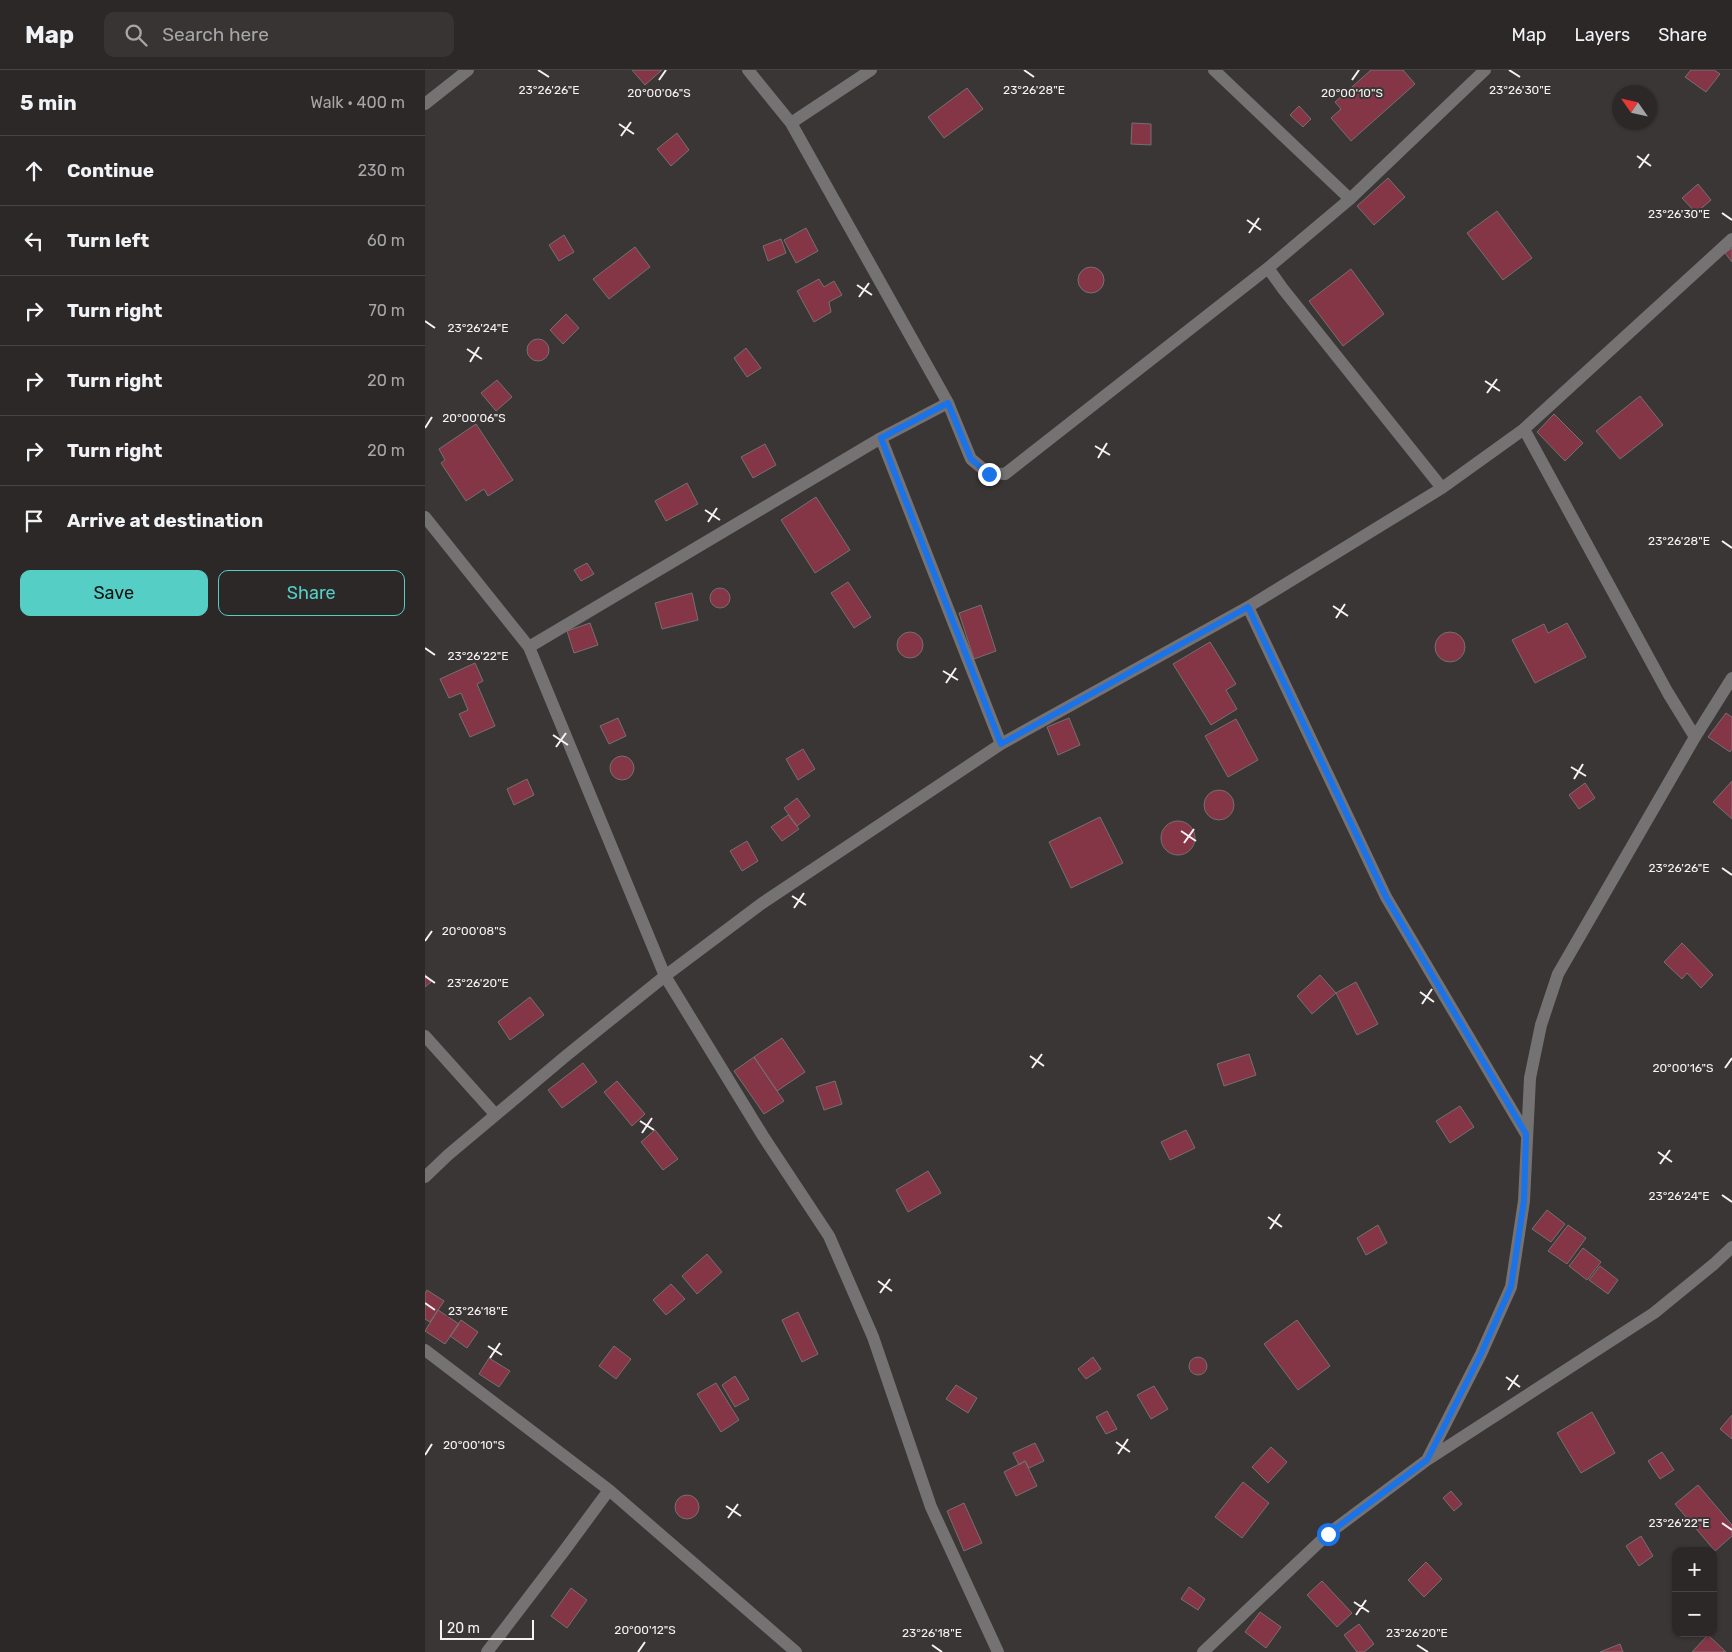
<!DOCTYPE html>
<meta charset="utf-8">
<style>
:root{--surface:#2c2828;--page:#383434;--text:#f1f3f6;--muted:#a6a6a8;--line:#484445;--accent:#55cec5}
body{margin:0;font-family:Rubik,sans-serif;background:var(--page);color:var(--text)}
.controls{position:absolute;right:15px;bottom:15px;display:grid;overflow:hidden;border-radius:10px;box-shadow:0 1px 4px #0004}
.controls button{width:45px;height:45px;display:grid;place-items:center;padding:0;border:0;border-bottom:1px solid var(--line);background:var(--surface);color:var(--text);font:25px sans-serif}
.compass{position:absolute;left:1187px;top:15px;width:45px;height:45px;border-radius:50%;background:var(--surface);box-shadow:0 1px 4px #0004;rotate:304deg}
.scale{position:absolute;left:15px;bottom:12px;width:94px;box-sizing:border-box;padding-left:5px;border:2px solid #f6f2f3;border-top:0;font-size:14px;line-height:18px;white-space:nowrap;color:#f6f2f3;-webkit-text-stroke:4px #3b3636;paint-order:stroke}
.stop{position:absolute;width:15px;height:15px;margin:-11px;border:4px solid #1a73e8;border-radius:50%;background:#fff}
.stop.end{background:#1a73e8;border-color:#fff;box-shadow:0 1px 5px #0008}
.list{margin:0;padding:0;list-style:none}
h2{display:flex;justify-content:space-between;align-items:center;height:65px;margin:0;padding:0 20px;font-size:21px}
h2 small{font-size:16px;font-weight:400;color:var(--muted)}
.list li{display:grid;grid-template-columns:32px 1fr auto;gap:15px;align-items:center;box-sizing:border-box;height:70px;padding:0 20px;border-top:1px solid var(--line)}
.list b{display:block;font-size:19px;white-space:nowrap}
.list em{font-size:16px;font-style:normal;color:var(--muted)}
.actions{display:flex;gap:10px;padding:15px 20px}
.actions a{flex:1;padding:11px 0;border:1px solid var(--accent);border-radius:10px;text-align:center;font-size:18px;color:var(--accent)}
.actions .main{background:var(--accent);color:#111}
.icon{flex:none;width:28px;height:28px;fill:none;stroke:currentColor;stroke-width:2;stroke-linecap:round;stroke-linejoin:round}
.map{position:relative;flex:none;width:1307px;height:1582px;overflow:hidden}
header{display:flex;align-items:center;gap:30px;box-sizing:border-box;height:70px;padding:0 25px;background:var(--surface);border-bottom:1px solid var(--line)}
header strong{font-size:24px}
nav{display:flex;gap:28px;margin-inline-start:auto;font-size:18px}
.search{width:350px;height:45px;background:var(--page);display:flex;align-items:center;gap:12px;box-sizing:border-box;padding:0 18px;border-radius:10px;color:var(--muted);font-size:19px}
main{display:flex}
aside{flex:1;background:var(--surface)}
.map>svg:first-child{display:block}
.building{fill:#843647;stroke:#766f70}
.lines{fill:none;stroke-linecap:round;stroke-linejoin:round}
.minor{stroke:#757273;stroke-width:12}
.route{stroke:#1a73e8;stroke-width:6}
.ticks{fill:none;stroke:#f6f2f3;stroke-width:2}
.ticks-label{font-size:12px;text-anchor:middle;fill:#f6f2f3;stroke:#3b3636;stroke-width:4;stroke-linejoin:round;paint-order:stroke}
</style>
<header>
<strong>Map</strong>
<div class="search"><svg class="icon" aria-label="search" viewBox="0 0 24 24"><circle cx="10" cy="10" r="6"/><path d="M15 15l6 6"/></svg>Search here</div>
<nav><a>Map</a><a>Layers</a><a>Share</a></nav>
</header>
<main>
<aside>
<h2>5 min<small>Walk · 400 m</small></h2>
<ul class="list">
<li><svg class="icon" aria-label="ahead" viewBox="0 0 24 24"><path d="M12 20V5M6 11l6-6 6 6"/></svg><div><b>Continue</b></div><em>230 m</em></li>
<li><svg class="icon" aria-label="left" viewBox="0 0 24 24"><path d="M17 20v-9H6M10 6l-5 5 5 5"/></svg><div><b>Turn left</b></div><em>60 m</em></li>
<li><svg class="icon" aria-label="right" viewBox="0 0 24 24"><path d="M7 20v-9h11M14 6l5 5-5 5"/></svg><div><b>Turn right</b></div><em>70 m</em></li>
<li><svg class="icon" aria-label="right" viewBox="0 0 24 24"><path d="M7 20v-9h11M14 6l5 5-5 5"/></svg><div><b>Turn right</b></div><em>20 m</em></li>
<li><svg class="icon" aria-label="right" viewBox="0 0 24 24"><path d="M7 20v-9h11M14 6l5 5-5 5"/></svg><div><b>Turn right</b></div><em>20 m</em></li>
<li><svg class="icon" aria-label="arrive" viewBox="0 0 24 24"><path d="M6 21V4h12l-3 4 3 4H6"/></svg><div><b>Arrive at destination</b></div></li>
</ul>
<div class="actions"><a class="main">Save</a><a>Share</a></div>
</aside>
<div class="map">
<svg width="1307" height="1582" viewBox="0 0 1307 1582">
<rect width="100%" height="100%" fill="#3b3636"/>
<path class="building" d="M 207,0 L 237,0 L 220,15 Z
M 946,0 L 978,0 L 990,14 L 926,71 L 906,48 L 916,39 L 910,32 Z
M 1266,0 L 1289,0 L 1295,4 L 1281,22 L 1260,7 Z
M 542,18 L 558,39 L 519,68 L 503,47 Z
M 874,36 L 886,49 L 878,57 L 865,45 Z
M 707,53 L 726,54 L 726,75 L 706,74 Z
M 252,63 L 264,80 L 246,96 L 232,79 Z
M 963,108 L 980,127 L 949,155 L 932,136 Z
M 1273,114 L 1286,130 L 1271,143 L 1257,128 Z
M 1072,141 L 1107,188 L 1078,210 L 1042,163 Z
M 381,158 L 393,181 L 371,193 L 359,170 Z
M 139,165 L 149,182 L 134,191 L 124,175 Z
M 356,169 L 361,183 L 343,191 L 338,176 Z
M 210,177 L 225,197 L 184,229 L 168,209 Z
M 1307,178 L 1307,192 L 1300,183 Z
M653 210a13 13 0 1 1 26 0a13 13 0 1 1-26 0Z
M 926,199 L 959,244 L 918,276 L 884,231 Z
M 394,209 L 399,217 L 409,211 L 417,225 L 404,232 L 406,242 L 389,252 L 372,221 Z
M 141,244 L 154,258 L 138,274 L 125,260 Z
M102 280a11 11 0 1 1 22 0a11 11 0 1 1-22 0Z
M 321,278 L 336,298 L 322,307 L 309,288 Z
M 72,310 L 87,327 L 71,341 L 56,323 Z
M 1215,326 L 1238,355 L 1195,389 L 1171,361 Z
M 1129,344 L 1158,373 L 1140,391 L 1112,362 Z
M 51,354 L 88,410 L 63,426 L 59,419 L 41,431 L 16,393 L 20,390 L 14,379 Z
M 340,374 L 351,395 L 328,408 L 316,387 Z
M 262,413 L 273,434 L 241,451 L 230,431 Z
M 391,427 L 425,480 L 390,503 L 356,450 Z
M 162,493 L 169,504 L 156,511 L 149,500 Z
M 423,512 L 446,547 L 429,558 L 406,523 Z
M285 528a10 10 0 1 1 20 0a10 10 0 1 1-20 0Z
M 267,523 L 273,550 L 237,559 L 230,533 Z
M 556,535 L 571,581 L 549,589 L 534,543 Z
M 165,553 L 173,575 L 149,583 L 142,561 Z
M 1142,553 L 1161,587 L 1110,613 L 1087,570 L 1119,554 L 1123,563 Z
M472 575a13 13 0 1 1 26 0a13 13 0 1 1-26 0Z
M1010 577a15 15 0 1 1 30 0a15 15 0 1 1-30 0Z
M 785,572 L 811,614 L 801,620 L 812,639 L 786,655 L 748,594 Z
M 50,593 L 58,611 L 52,614 L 70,656 L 45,667 L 34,644 L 43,640 L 36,623 L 24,628 L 15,609 Z
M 1301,643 L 1307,647 L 1307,679 L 1305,682 L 1283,667 Z
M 193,648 L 201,666 L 184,674 L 175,656 Z
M 644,648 L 655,675 L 633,685 L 622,657 Z
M 811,649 L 833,690 L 803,707 L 780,666 Z
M 378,679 L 390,699 L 373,710 L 361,689 Z
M185 698a12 12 0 1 1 24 0a12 12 0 1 1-24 0Z
M 102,709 L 109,725 L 89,735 L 82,719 Z
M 1307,711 L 1307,749 L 1288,732 Z
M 1160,713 L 1170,728 L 1154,739 L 1144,725 Z
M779 735a15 15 0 1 1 30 0a15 15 0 1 1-30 0Z
M 372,728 L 385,746 L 372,756 L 359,738 Z
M 363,745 L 374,759 L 357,771 L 346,757 Z
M 675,747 L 698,793 L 646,818 L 624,772 Z
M736 768a17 17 0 1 1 34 0a17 17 0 1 1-34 0Z
M 322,771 L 333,791 L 317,801 L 305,781 Z
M 1257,873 L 1288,905 L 1276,918 L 1262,903 L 1257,909 L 1239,892 Z
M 0,904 L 6,912 L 0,917 Z
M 895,905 L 911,923 L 887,944 L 872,926 Z
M 931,912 L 953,954 L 932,965 L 911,923 Z
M 105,927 L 119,945 L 85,970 L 73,952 Z
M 357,968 L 380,1002 L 352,1021 L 329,987 Z
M 824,984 L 831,1005 L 799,1016 L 792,994 Z
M 329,987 L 359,1031 L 339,1044 L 309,1001 Z
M 158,993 L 172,1012 L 137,1038 L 123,1020 Z
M 192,1011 L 220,1044 L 207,1056 L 179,1022 Z
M 410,1011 L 417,1034 L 399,1040 L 391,1017 Z
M 1035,1036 L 1049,1057 L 1025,1073 L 1011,1051 Z
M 230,1060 L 253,1089 L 238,1100 L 216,1072 Z
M 761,1060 L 770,1078 L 745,1090 L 736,1072 Z
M 503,1101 L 516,1123 L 483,1142 L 471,1120 Z
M 1122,1140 L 1140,1154 L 1126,1172 L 1107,1159 Z
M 953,1155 L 962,1173 L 941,1185 L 932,1168 Z
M 1143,1155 L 1161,1168 L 1142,1194 L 1123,1181 Z
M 1158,1178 L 1176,1192 L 1162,1210 L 1144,1196 Z
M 282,1184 L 297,1202 L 272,1224 L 257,1206 Z
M 1175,1196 L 1193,1210 L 1183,1224 L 1164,1210 Z
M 246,1214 L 260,1229 L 241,1245 L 228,1230 Z
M 2,1220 L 19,1231 L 5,1252 L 0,1249 L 0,1224 Z
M 13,1240 L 34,1254 L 20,1274 L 0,1261 Z
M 373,1242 L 393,1284 L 377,1292 L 357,1250 Z
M 36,1250 L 53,1262 L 42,1278 L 25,1266 Z
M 872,1250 L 905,1296 L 873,1320 L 839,1274 Z
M 189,1276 L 206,1289 L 191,1309 L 174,1296 Z
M 668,1287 L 676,1299 L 661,1309 L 653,1299 Z
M764 1296a9 9 0 1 1 18 0a9 9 0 1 1-18 0Z
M 64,1288 L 85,1301 L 74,1317 L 54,1304 Z
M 310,1306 L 324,1329 L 310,1337 L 297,1315 Z
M 291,1313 L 314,1350 L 296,1362 L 272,1324 Z
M 531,1315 L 552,1328 L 543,1343 L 521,1329 Z
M 729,1316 L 743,1339 L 726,1349 L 712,1325 Z
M 682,1341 L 692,1359 L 681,1364 L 671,1347 Z
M 1167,1342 L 1190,1383 L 1156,1403 L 1132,1363 Z
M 1307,1345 L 1307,1369 L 1295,1359 Z
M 610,1373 L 619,1391 L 604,1398 L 600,1391 L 594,1395 L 588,1383 Z
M 846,1377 L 862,1392 L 843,1413 L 827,1397 Z
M 1237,1382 L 1249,1400 L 1235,1409 L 1223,1391 Z
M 600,1391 L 612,1416 L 591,1426 L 579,1402 Z
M 818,1412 L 844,1433 L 817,1468 L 790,1447 Z
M 1273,1415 L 1307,1455 L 1307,1466 L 1290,1481 L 1250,1434 Z
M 1026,1421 L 1037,1434 L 1029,1441 L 1018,1428 Z
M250 1437a12 12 0 1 1 24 0a12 12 0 1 1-24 0Z
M 539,1433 L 557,1473 L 539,1481 L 522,1441 Z
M 1216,1466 L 1228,1486 L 1214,1496 L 1201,1476 Z
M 1001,1492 L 1017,1509 L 999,1527 L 983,1510 Z
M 897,1511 L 927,1543 L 912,1557 L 882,1525 Z
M 764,1517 L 780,1529 L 773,1540 L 756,1529 Z
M 146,1518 L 162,1530 L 142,1558 L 126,1546 Z
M 835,1542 L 856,1557 L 841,1578 L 820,1562 Z
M 934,1554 L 949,1574 L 939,1582 L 932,1582 L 919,1565 Z
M 1283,1565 L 1301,1582 L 1267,1582 Z
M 1195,1574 L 1198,1582 L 1175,1582 Z"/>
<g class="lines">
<path class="minor" d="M 323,0 L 366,53 L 523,333 L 546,389 L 563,403 L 580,404 L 843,198 L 925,129 L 1060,0
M 789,0 L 925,129
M 0,34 L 43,0
M 366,53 L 446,0
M 843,198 L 858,219 L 1017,418
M 1099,359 L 1243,623 L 1270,667
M 456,368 L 576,674
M 0,447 L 104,577 L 240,906 L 338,1066 L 404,1166 L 448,1267 L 506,1437 L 573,1582
M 823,537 L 961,827 L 1101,1064
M 104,577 L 456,368 L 523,333
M 0,966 L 70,1044
M 0,1107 L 23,1085 L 142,985 L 240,906 L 336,834 L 576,674 L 823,537 L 1017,418 L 1099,359 L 1307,169
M 0,1280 L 184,1420 L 371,1582
M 1002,1390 L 1056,1284 L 1086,1217 L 1099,1131 L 1105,1008 L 1116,955 L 1133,904 L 1270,667 L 1307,608
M 62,1582 L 139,1481 L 184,1420
M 778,1582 L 903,1464 L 1002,1390 L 1229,1243 L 1289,1194 L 1307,1177"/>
</g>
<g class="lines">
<path class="route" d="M 564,404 L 546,389 L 523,333 L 456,368 L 576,674 L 823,537 L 961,827 L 1101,1064 L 1099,1131 L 1086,1217 L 1056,1284 L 1002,1390 L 903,1464"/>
</g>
<path class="ticks" d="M 113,0 L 124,7M 599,0 L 609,7M 1084,0 L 1095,7M 234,10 L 241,0M 927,10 L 934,0M 194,54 L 209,64M 196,66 L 206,52M 1212,86 L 1226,96M 1214,98 L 1224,84M 1297,143 L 1307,150M 822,150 L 836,160M 824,163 L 834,148M 432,215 L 447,225M 434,227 L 444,213M 0,251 L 10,258M 42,279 L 57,289M 45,292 L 54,277M 1060,311 L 1075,321M 1062,323 L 1072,309M 0,358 L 7,347M 670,376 L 685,385M 673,388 L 682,373M 280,440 L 295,450M 283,452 L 292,438M 1297,471 L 1307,478M 908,536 L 923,546M 911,548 L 920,534M 0,578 L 10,585M 518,601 L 533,610M 521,613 L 531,598M 128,665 L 143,675M 131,677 L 141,663M 1146,697 L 1161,706M 1149,709 L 1158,694M 756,761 L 771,771M 759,773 L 769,759M 1297,798 L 1307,805M 367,826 L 381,835M 369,838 L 379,823M 0,871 L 7,861M 0,906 L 10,913M 995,922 L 1009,932M 997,934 L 1007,919M 605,986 L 619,996M 607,998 L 617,984M 1300,998 L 1307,988M 215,1051 L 229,1060M 217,1063 L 227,1048M 1233,1082 L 1247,1092M 1235,1094 L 1245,1080M 1297,1125 L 1307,1132M 843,1147 L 857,1157M 845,1159 L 855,1144M 453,1211 L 467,1221M 455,1223 L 465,1209M 0,1233 L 10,1240M 63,1276 L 77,1285M 65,1288 L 75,1273M 1081,1307 L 1095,1317M 1083,1320 L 1093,1305M 691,1372 L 705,1382M 693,1384 L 703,1369M 0,1385 L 7,1374M 301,1436 L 316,1446M 303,1448 L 313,1434M 1297,1453 L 1307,1460M 929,1532 L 944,1542M 931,1545 L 941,1530M 507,1575 L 517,1582M 992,1575 L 1003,1582M 213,1582 L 220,1572"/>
<g class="ticks-label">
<text x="124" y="24">23°26'26"E</text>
<text x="609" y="24">23°26'28"E</text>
<text x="1095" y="24">23°26'30"E</text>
<text x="234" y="27">20°00'06"S</text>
<text x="927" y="27">20°00'10"S</text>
<text x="1254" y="148">23°26'30"E</text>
<text x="53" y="262">23°26'24"E</text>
<text x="49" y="352">20°00'06"S</text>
<text x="1254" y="475">23°26'28"E</text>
<text x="53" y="590">23°26'22"E</text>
<text x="1254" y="802">23°26'26"E</text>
<text x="49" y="865">20°00'08"S</text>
<text x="53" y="917">23°26'20"E</text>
<text x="1258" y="1002">20°00'16"S</text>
<text x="1254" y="1130">23°26'24"E</text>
<text x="53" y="1245">23°26'18"E</text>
<text x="49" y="1379">20°00'10"S</text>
<text x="1254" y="1457">23°26'22"E</text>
<text x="220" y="1564">20°00'12"S</text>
<text x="507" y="1567">23°26'18"E</text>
<text x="992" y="1567">23°26'20"E</text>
</g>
</svg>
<div class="controls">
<button>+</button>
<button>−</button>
</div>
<svg class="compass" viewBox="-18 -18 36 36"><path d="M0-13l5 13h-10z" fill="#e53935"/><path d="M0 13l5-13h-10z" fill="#a6a6a8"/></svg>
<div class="scale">20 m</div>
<div class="stop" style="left:903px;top:1464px"></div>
<div class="stop end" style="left:564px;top:404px"></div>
</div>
</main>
